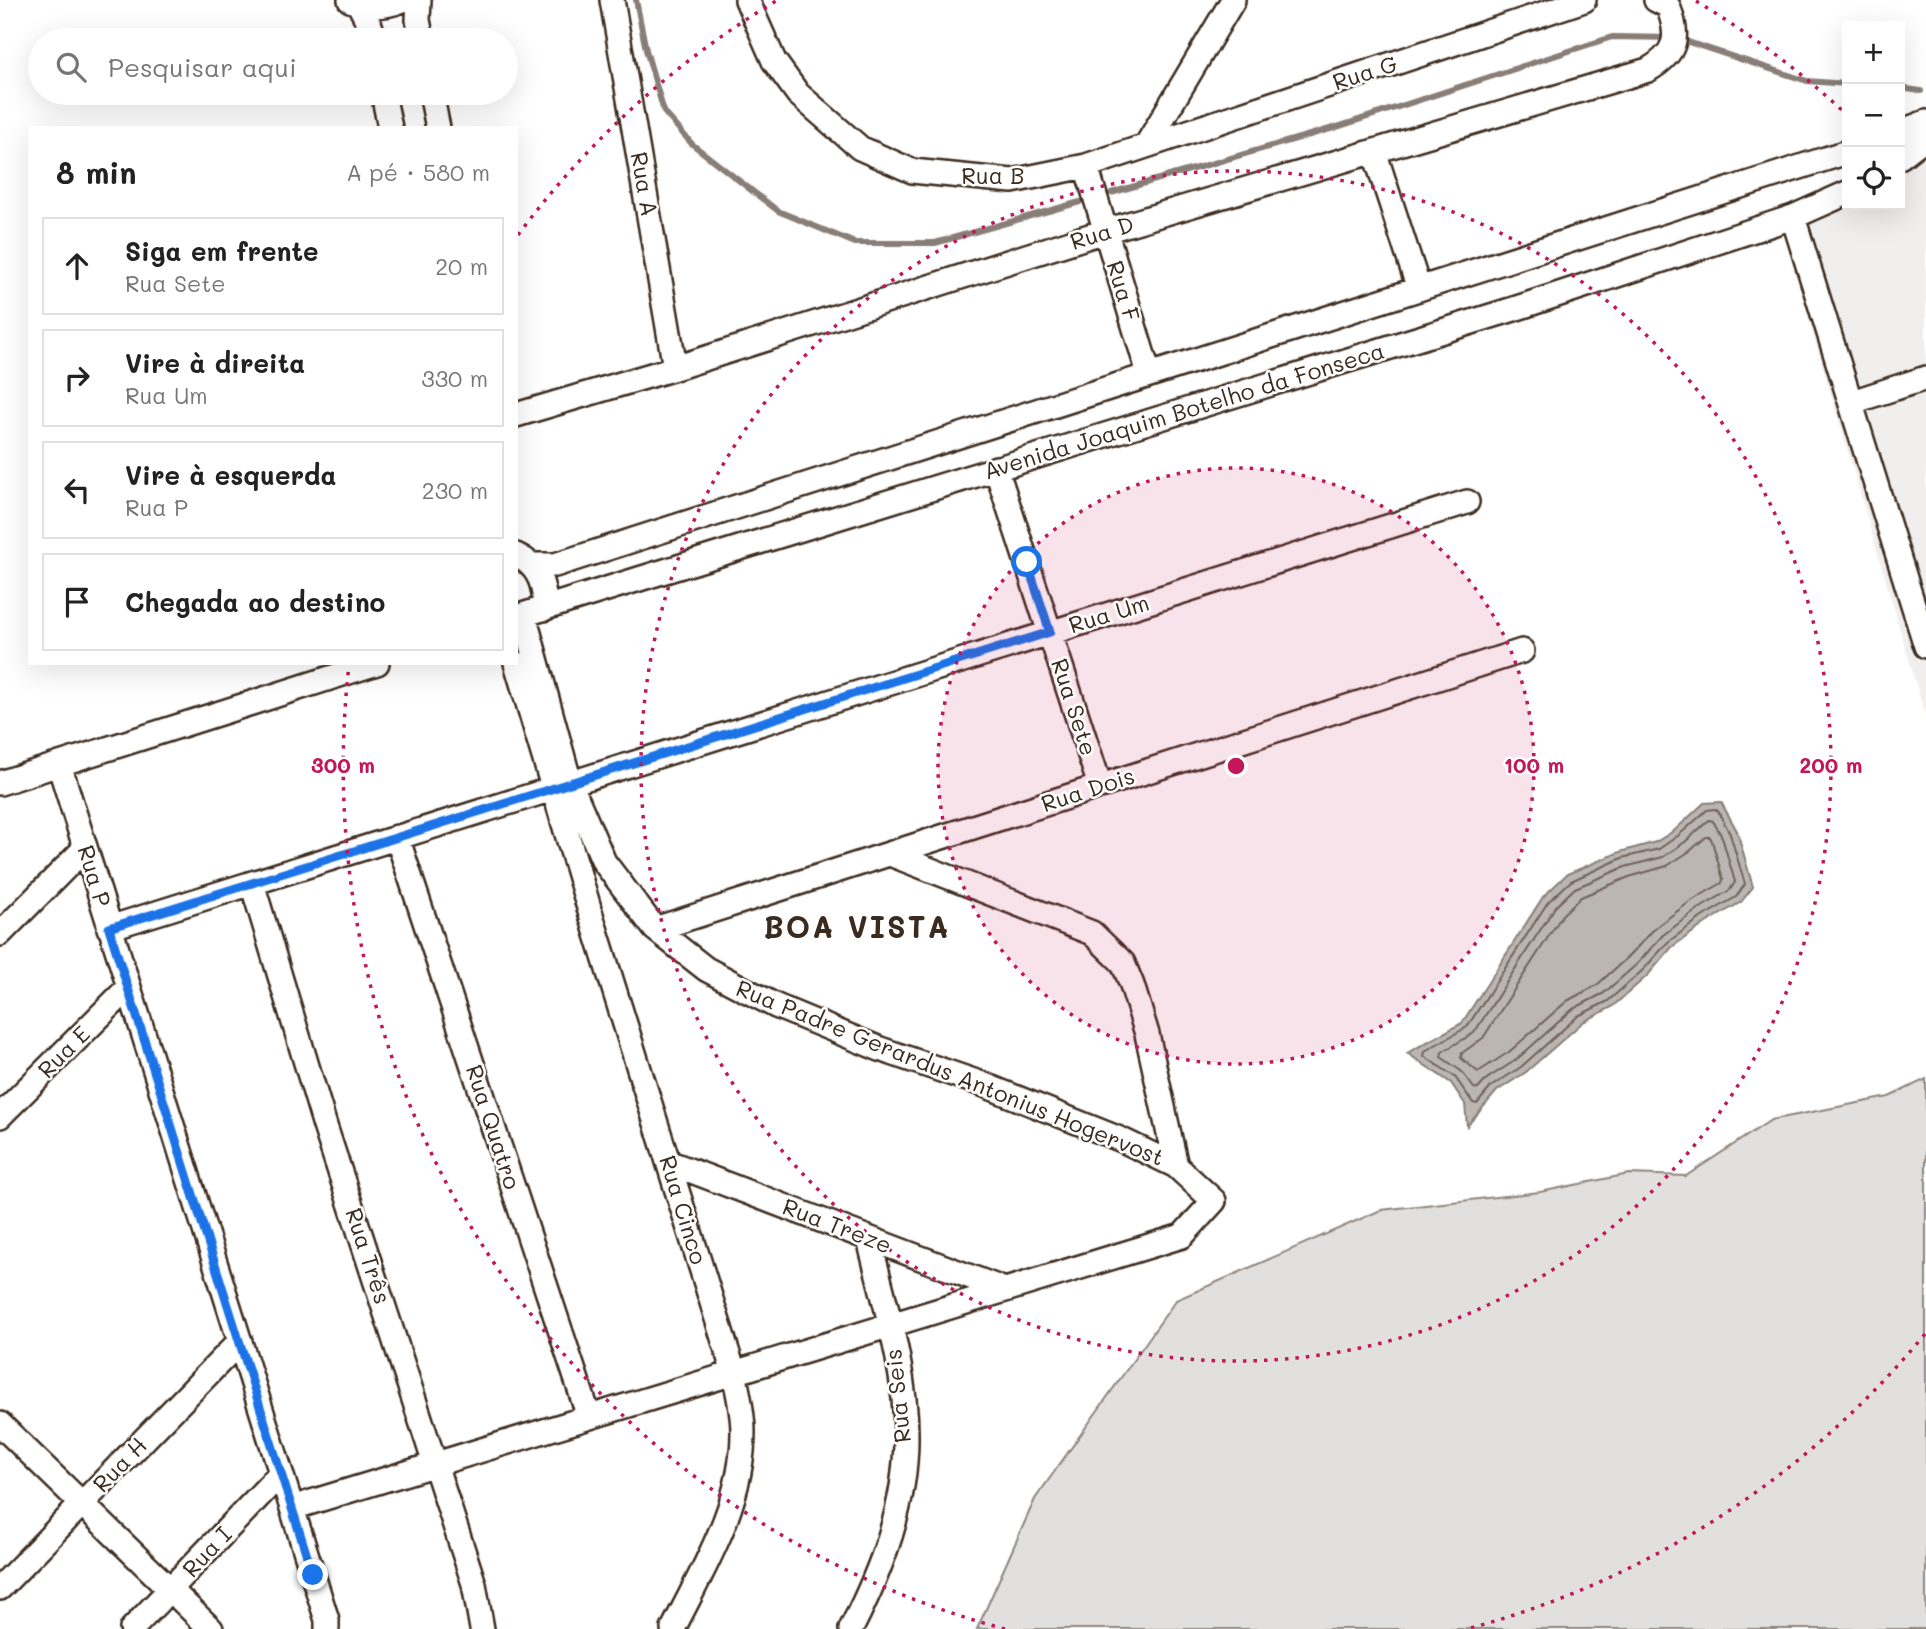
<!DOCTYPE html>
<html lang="pt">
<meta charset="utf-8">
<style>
:root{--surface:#fff;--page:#f6f6f6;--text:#222;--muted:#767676;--line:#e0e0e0}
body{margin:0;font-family:Mali,sans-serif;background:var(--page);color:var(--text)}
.controls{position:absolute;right:21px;top:21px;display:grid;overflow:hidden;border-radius:0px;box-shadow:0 7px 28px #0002}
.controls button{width:63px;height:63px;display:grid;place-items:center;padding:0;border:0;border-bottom:2px solid var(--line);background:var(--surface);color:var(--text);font:35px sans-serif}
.stop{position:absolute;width:21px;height:21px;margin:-16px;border:5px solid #1a73e8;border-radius:50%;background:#fff}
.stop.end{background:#1a73e8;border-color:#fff;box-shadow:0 2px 7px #0008}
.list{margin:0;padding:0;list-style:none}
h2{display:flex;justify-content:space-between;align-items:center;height:91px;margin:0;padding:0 28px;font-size:30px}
h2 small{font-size:23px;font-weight:400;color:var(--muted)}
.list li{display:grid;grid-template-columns:46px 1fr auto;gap:21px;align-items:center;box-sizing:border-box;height:98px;margin:0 14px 14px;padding:0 14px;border:2px solid var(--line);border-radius:0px}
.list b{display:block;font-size:26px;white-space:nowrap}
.list p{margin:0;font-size:23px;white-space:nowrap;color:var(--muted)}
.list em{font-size:23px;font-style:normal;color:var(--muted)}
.icon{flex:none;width:38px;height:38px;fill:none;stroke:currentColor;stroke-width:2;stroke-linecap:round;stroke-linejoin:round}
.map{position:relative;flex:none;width:1926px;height:1629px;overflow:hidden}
.search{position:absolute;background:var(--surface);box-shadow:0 7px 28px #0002;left:28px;top:28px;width:490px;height:77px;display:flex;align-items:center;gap:18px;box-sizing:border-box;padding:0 24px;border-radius:38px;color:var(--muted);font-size:26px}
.panel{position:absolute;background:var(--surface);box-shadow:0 7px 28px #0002;left:28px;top:126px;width:490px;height:539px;border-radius:0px}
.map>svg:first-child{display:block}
.built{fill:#f1efee}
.green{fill:#e2e0de;stroke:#8e857e;stroke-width:2}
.water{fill:#bcb6b3;stroke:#887e77;stroke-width:2}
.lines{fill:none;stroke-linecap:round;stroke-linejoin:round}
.shore{stroke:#6f625a;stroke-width:2}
.stream{stroke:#887e77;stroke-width:6}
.minor-casing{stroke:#3b2a1e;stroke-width:28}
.minor{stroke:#fff;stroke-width:23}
.route{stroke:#1a73e8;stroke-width:9}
.ring{fill:none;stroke:#c2185b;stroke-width:3.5;stroke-dasharray:3.5 7}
.labels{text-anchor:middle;stroke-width:5;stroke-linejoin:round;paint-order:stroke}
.street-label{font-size:23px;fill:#3b2a1e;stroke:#fff}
.district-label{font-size:30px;font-weight:bold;letter-spacing:2px;fill:#3b2a1e;stroke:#fff}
.centre{fill:#c2185b;stroke:#fff;stroke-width:3.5}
.ring-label{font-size:21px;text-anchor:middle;font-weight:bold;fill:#c2185b;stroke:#fff;stroke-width:5;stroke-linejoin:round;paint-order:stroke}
</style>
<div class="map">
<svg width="1926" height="1629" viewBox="0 0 1926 1629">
<rect width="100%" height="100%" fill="#fff"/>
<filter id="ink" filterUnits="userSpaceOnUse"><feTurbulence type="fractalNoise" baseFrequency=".0143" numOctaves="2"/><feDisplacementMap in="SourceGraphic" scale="14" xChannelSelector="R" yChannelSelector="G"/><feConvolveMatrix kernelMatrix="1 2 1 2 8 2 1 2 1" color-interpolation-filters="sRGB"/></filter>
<g filter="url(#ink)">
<path class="built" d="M 1926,146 L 1926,718 L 1782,227 L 1847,205 L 1900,205 L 1900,167 Z"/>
<path class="green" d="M 1926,1079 L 1926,1629 L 977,1629 L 1035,1499 L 1176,1300 L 1381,1210 L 1540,1192 L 1629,1174 L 1686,1176 L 1771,1120 L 1889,1097 Z"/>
<path class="water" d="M 1721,802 L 1737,831 L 1753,887 L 1741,902 L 1706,923 L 1672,947 L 1648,975 L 1612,1007 L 1583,1022 L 1526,1072 L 1497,1091 L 1467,1126 L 1465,1104 L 1451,1083 L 1407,1053 L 1462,1023 L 1543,897 L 1567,874 L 1620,852 L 1656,842 L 1675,830 L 1704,803 Z"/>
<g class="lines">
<path class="shore" d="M 1715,809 L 1718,811 L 1730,834 L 1745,884 L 1736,897 L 1702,917 L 1668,942 L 1643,970 L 1608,1001 L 1578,1016 L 1521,1067 L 1492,1086 L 1477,1104 L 1473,1103 L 1455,1077 L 1424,1056 L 1425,1051 L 1467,1027 L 1548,902 L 1571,881 L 1622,858 L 1659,849 L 1679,835 L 1707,810 Z
M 1709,820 L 1713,821 L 1722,837 L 1735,882 L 1730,890 L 1697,910 L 1663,935 L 1637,964 L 1604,993 L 1573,1009 L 1516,1060 L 1488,1078 L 1478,1089 L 1474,1088 L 1461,1071 L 1441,1057 L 1442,1052 L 1474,1033 L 1555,907 L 1575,888 L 1625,867 L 1663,857 L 1685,842 Z
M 1706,837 L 1710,837 L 1712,841 L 1723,879 L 1722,883 L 1691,901 L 1656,927 L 1629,956 L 1597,985 L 1567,1001 L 1509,1052 L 1478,1072 L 1461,1058 L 1462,1053 L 1483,1038 L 1563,914 L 1581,897 L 1629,877 L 1667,866 L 1690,851 Z"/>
<path class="stream" d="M 636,0 L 646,50 L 664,112 L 692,144 L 778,211 L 855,243 L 935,243 L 1080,202
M 1900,88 L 1921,91
M 1111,193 L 1337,127 L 1612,37 L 1676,38 L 1807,81 L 1847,84"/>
<defs>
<path id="minor" d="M 350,0 C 368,9 385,7 403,0
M 419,0 L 418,20 L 422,40
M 612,0 L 675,368
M 747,0 L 774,61 L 798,94 L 860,148 L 912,171 L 1012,181 L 1086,166 L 1146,146 L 1233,0
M 359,4 L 371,28 L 373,40
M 383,93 L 390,128
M 431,93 L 438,128
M 1900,132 L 1926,122
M 1146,146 L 1584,0
M 1374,151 L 1419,289
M 1900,157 L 1922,140 L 1926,133
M 1086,166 L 1149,375
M 1793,217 L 1926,646
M 1852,402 L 1926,378
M 516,415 L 675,368 L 1105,231 L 1648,70 C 1677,53 1680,37 1668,6 L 1656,0
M 996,468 L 1100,786
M 516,555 C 538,565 546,586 544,609
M 531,565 L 555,565 L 1847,152
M 516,617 L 1517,308 L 1793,217 L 1847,193
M 516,663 L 595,928 L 734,1373 C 738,1392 743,1412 743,1432 C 743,1504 704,1567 673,1629
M 59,764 L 327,1620 L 327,1629
M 0,783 L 377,663
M 397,837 L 589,1417
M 890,854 L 1092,933 L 1123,963 L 1132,985 L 1147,1034 L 1176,1166
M 252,883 L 325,1126 L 474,1584 L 482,1629
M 109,928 L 1467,502
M 655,929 L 1522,651
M 0,934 L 85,848
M 0,1116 L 128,988
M 668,1162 L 1005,1290
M 0,1424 L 211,1629
M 292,1508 L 1182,1236 L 1214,1201 L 1176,1166 L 1122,1140 L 982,1084 L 880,1049 L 776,1006 L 706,969 L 655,929 L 604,862 L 570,783 L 524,615
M 0,1588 L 240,1341
M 132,1629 L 281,1473
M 851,1629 C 882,1568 907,1504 906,1434 C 906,1369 884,1302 869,1239"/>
</defs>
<use href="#minor" class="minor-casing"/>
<use href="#minor" class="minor"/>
</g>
</g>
<g class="lines" filter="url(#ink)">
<path class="route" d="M 313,1575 L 109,928 L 1050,632 L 1027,562"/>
</g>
<circle cx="1236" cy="766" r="298" fill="#c2185b" fill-opacity=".12"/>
<g class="ring">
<circle cx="1236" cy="766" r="298"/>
<circle cx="1236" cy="766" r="595"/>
<path d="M1925 1334A893 893 0 0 1 1467 1629M1005 1629A893 893 0 0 1 349 665M518 235A893 893 0 0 1 776 1M1696 1A893 893 0 0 1 1845 113"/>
</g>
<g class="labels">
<g class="street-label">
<text transform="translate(1365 73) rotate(-18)" y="8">Rua G</text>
<text x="993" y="184">Rua B</text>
<text transform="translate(644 184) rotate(80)" y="8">Rua A</text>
<text transform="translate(1102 233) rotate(-17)" y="8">Rua D</text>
<text transform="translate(1123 291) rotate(73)" y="8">Rua F</text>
<text transform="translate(1184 411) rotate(-17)" y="8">Avenida Joaquim Botelho da Fonseca</text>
<text transform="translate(1109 614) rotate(-17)" y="8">Rua Um</text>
<text transform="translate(1074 707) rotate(72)" y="8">Rua Sete</text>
<text transform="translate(1088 790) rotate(-18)" y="8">Rua Dois</text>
<text transform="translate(94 876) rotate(73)" y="8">Rua P</text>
<text transform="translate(64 1052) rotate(-45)" y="8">Rua E</text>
<text transform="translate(950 1073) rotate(22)" y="8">Rua Padre Gerardus Antonius Hogervost</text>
<text transform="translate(493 1127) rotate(72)" y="8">Rua Quatro</text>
<text transform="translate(683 1210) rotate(73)" y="8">Rua Cinco</text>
<text transform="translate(837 1226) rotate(21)" y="8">Rua Treze</text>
<text transform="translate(368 1256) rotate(72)" y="8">Rua Três</text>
<text transform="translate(898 1396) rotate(-96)" y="8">Rua Seis</text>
<text transform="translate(120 1465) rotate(-46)" y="8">Rua H</text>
<text transform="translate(207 1552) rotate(-47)" y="8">Rua I</text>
</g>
<g class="district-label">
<text x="857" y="938">BOA VISTA</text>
</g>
</g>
<circle cx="1236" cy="766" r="10" class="centre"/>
<g class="ring-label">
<text x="1534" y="773">100 m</text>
<text x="1831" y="773">200 m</text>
<text x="343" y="773">300 m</text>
</g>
</svg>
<div class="controls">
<button>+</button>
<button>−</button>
<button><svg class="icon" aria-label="locate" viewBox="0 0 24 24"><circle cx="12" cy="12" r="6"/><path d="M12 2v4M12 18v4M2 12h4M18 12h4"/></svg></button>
</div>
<div class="stop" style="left:1027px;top:562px"></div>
<div class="stop end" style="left:313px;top:1575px"></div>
<div class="search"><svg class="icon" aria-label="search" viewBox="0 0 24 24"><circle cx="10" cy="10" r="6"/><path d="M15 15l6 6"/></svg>Pesquisar aqui</div>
<section class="panel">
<h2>8 min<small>A pé · 580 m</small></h2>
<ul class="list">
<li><svg class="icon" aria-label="ahead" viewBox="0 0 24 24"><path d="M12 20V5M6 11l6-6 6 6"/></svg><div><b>Siga em frente</b><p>Rua Sete</p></div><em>20 m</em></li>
<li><svg class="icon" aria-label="right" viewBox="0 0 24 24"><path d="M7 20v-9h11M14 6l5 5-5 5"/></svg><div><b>Vire à direita</b><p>Rua Um</p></div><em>330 m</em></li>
<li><svg class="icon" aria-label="left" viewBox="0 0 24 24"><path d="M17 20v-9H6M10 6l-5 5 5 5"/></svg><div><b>Vire à esquerda</b><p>Rua P</p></div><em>230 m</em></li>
<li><svg class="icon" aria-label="arrive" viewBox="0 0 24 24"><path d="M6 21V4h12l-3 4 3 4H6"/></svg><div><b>Chegada ao destino</b></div></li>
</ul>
</section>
</div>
